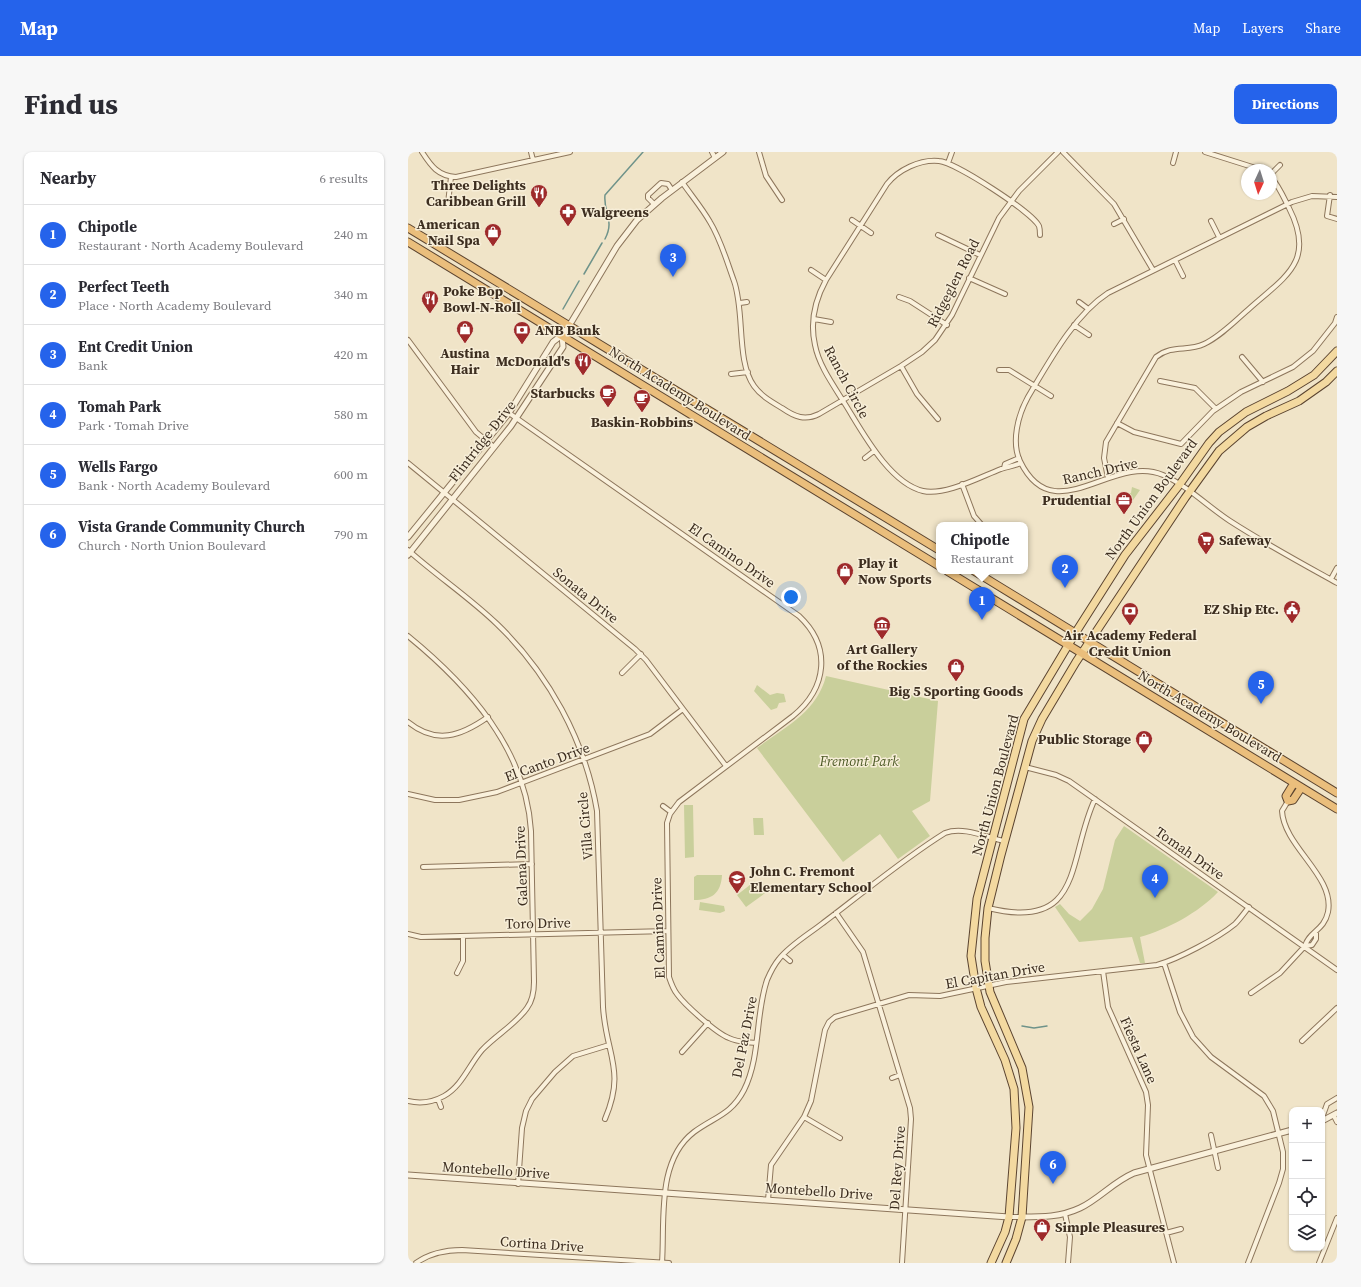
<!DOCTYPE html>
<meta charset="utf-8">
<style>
:root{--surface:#fff;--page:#f7f7f7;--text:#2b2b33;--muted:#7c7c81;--line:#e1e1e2;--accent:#2563eb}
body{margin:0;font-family:"Source Serif 4",serif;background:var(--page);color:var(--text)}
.controls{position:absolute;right:12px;bottom:12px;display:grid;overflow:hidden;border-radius:8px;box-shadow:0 1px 3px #0004}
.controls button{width:36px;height:36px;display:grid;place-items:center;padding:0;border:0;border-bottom:1px solid var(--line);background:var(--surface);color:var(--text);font:20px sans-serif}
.compass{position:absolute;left:833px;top:12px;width:36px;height:36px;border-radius:50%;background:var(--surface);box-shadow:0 1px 3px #0004;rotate:184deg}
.you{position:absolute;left:383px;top:445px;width:14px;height:14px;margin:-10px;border:3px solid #fff;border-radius:50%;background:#1a73e8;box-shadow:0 0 0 6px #1a73e833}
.badge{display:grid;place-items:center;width:26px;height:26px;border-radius:50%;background:var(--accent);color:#fff;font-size:13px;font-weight:700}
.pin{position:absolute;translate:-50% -33px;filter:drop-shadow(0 1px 2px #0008)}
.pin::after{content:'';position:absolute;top:21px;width:14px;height:12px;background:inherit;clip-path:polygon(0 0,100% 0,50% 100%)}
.popup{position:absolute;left:528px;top:370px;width:92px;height:52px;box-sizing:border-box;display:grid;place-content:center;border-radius:8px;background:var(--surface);filter:drop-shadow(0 1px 3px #0005);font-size:13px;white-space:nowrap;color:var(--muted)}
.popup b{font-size:15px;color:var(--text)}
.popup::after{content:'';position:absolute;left:50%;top:100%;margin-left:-8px;border:8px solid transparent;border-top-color:var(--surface)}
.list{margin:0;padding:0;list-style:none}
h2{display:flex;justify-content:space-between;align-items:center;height:52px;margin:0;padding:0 16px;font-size:17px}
h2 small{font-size:13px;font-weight:400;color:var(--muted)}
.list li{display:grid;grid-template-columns:26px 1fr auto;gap:12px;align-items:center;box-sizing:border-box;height:60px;padding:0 16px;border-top:1px solid var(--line)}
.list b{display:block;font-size:15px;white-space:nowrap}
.list p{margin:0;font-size:13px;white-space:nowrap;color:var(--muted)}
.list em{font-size:13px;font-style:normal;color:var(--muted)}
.icon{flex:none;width:22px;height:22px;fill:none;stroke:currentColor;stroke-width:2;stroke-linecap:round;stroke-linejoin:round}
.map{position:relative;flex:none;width:929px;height:1111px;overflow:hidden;border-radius:8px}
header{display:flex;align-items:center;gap:24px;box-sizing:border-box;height:56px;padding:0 20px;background:var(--accent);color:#fff}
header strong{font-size:19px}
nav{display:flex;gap:22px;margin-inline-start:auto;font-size:14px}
.intro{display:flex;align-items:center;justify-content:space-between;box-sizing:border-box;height:96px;padding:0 24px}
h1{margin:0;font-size:28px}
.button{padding:10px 18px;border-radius:8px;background:var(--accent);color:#fff;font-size:14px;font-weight:700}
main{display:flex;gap:24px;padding:0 24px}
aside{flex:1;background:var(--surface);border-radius:8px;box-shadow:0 1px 3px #0004}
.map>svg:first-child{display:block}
.green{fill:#c9cf9b}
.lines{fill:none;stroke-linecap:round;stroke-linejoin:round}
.stream{stroke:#6f938a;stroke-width:1.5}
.minor-casing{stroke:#8d765c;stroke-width:6}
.tertiary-casing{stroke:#8d765c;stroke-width:7}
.primary-casing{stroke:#5b4430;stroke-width:9}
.trunk-casing{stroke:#5b4430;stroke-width:9}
.minor{stroke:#faf1dc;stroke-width:4}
.tertiary{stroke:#faf1dc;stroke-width:5}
.primary{stroke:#f3d9a0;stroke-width:7}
.trunk{stroke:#eabe7c;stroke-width:7}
.labels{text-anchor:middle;stroke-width:3;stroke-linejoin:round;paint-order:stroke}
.poi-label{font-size:14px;font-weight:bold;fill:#3d2e20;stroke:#f7eed8;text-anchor:end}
.street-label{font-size:14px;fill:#3d2e20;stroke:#f7eed8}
.park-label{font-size:14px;font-style:italic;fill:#4d5a26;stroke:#f7eed8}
</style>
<header>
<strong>Map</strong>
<nav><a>Map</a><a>Layers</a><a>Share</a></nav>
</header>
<div class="intro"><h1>Find us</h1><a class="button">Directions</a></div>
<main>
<aside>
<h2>Nearby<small>6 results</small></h2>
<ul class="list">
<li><span class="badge">1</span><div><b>Chipotle</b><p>Restaurant · North Academy Boulevard</p></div><em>240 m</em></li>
<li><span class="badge">2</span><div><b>Perfect Teeth</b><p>Place · North Academy Boulevard</p></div><em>340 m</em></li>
<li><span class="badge">3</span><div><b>Ent Credit Union</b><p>Bank</p></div><em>420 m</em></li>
<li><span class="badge">4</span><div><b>Tomah Park</b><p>Park · Tomah Drive</p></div><em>580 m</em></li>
<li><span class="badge">5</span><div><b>Wells Fargo</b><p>Bank · North Academy Boulevard</p></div><em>600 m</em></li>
<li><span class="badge">6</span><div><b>Vista Grande Community Church</b><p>Church · North Union Boulevard</p></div><em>790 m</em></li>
</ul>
</aside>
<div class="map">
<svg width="929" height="1111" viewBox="0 0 929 1111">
<rect width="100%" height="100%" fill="#f0e4c8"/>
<path class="green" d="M 724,335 L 732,338 L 723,351 L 713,344 L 723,341 Z
M 418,524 L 530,549 L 522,649 L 504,659 L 522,684 L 490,707 L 472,682 L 435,710 L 349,596 C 377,575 409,560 418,524 Z
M 349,533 L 362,543 L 369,541 L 376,542 L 378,550 L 371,551 L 369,556 L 363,558 L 346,539 Z
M 276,653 L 285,653 L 286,705 L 277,706 Z
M 345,666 L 355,666 L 356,683 L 346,683 Z
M 716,674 L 810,740 C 790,761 760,777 732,785 L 737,811 L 732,811 L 724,785 L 671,790 L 647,755 L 652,752 L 661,762 L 672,769 L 684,757 L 695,737 L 707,688 Z
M 289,723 L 314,723 C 313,742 303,748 286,748 L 286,725 Z
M 347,729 L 349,733 L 354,730 L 360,739 L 338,755 L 329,743 Z
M 292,750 L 316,754 L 317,759 L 312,761 L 291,758 Z"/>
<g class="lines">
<path class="stream" d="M 197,87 C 207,68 195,61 197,43 L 235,0
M 176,122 L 194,91
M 155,157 L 171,129
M 614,874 L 626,876 L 639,874"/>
<defs>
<path id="minor" d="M 14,0 C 23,14 30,24 48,25 L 162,0
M 123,0 L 125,8
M 304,0 L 307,6
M 351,0 L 358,24 L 374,48
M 655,0 L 706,52 L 745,118
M 797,0 L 854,18
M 540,11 L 544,0
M 765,11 L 768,0
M 863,22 L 872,13
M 274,30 C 283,43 294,56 302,70 C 313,88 319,110 326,129 C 337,160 328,209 346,234 C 353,244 364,250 374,256 C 387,265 397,269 411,262 L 493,214 L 514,200 L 527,188 L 544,163 L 591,66 L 611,39 L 650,0
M 922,43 L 919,64 L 929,67
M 929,45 L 904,44 L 884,50 L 700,141 C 666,163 641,210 620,245 C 610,263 603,290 612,309 C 646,380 704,301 755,323 C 780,334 799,354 822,369 C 856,391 893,411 929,431
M 40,51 L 43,25
M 246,52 L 240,46 L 240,43 L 253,31 L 260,32 L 264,38
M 444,68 L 463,81
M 803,69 L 811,85
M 706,72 L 716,67
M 530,83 L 572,103
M 767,108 L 775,124
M 403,118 L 418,128
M 561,126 L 597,142
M 491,145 L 502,149 L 539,173
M 671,150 L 679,156
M 332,151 L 339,150
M 406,167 L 423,170
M 666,173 L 681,183
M 0,188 L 68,280 L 86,295
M 834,205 L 855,230
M 493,214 L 509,242 L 530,267
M 591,218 L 601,218 L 643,244
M 323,222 L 340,220
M 752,229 L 787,236 L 808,257
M 101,261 L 391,464 C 424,495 419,536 385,564 L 271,650 L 262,662 L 259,671 L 261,825 C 263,831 265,837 269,842 C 277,853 308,881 321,886 C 328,890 339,890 348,891
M 709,271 L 726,280 L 773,292 L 805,259 L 833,240 L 885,215 L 905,199 L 927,171 L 929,165
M 457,306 L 466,299
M 0,311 L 227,497 L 238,508 L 318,614
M 613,311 C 606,314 599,315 593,317 C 572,325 537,344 515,339 C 481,331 454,279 437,252 C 426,234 411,214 407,193 C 402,171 407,148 418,128 L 479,32 C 490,18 512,7 531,9 C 547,10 624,60 631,74 C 632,77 632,81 632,83
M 596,316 L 597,312 L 611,306
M 700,326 L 696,306 L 698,290 L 748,205 C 765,192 779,200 796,192 C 813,184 828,168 842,156 C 878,124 908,109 881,56 C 876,46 871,34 863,25
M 554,332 L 566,364 L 573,372
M 0,398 C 29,424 61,445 89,472 C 140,521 177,588 189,659 L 195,855 C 198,903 218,918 197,967
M 923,427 L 929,416
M 0,484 C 60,533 118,597 123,679 L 126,830 C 126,839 125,848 119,856 C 108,872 88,883 74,898 C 61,913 54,934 36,944 C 25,950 12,952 0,949
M 214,521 L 233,502
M 0,570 C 28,593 53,584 80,565
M 617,615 L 648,623 L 661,629 L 929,818
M 0,642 L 27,648 L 51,648 L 89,640 L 242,582 L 275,557
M 880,649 L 874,659 C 876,695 927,724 920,760 C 916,779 901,779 897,794
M 255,654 L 263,660
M 15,715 L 124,712
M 580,756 C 677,780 659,706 687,647
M 428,761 L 455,800 L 502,956 L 503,967 L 494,1111
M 0,782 L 13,785 L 260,779
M 375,803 L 382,809
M 756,811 L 772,860 L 785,885 L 803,905 L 856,944 L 865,959 L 875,1000 L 875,1017 L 871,1031 L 840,1111
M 695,819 L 700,855 L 738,940 L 740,953 L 738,1003 L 766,1111
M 49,821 L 55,809 L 55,784
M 843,841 L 872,821 L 897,794 L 904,793 L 908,787 L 908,781
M 894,889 L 929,856
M 274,900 L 300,871
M 484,926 L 492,923
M 30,947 L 33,955
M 926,964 L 929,970
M 396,965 L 432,986
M 914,966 L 919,952 L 929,946
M 803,983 L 810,1016
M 110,1032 L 114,976 L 118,959 L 124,947 L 147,920 L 165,904 L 201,893
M 360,1048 L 363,1013 L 396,965 L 403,949 L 417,878 L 421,870 L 427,865 L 501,843 L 532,844 L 598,830 L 749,813 C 770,807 810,786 827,772 C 832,767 836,761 841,755
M 657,1062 L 662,1085 L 660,1111
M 601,1065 L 614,1065
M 758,1081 L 773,1077
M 8,1111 C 22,1101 37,1098 54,1098 L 261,1111
M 254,1111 C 257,1069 248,1009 286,980 C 306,965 323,963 336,938 C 353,904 347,863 359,828 C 362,821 366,813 371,807 C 382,793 401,782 415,771 C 455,741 495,707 537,681 C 555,674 578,685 596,689
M 911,1111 L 929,1066"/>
<path id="tertiary" d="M 0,385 L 101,261 L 145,190 L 154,183 L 161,174 L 209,94 L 229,68 L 254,46 L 315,0
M 0,403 L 103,274 L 155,195 L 154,183
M 914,969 L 929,961
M 0,1023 L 601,1065
M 614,1065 C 634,1065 653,1065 672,1056 C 691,1047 705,1030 726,1021 L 884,978"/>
<path id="primary" d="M 583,1111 L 597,1080 L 601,1065 L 608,976 L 606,937 L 597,908 L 573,855 L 568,836 L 563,804 L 569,747 L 616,567 L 668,480 L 717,403 L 772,332 L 801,291 L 811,280 L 838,260 L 880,239 L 906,223 L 929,199
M 598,1111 L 608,1087 L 614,1065 L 621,955 L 614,916 L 582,840 L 577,809 L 577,786 L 580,756 L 593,703 L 624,589 L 634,567 L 668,510 L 777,346 L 811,299 L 839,275 L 858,264 L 891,249 L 918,230 L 929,219"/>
<path id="trunk" d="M 0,76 L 531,398
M 0,90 L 531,414
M 539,419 L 929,657
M 566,419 L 929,641
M 886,631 L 878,644 L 880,649 L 885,648 L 893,636"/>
</defs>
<use href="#minor" class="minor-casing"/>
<use href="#tertiary" class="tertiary-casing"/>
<use href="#primary" class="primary-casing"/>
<use href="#trunk" class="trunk-casing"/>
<use href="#minor" class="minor"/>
<use href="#tertiary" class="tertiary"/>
<use href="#primary" class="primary"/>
<use href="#trunk" class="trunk"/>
</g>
<defs>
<symbol id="restaurant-pin" viewBox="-11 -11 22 30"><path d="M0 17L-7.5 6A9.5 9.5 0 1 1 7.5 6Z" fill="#9e2a2b" stroke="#f7eed8"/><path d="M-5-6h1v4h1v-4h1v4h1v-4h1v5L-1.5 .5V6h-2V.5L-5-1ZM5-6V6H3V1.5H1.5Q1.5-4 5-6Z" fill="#fff"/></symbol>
<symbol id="pharmacy-pin" viewBox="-11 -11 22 30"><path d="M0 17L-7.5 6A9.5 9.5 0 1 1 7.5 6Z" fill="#9e2a2b" stroke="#f7eed8"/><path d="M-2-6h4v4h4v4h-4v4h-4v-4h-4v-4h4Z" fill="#fff"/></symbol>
<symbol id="shop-pin" viewBox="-11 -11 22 30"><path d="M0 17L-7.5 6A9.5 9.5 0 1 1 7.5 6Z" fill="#9e2a2b" stroke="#f7eed8"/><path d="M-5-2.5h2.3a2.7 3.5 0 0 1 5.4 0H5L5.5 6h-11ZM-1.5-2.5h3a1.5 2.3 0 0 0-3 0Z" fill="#fff"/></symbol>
<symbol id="bank-pin" viewBox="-11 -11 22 30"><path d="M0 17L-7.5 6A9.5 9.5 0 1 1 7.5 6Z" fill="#9e2a2b" stroke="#f7eed8"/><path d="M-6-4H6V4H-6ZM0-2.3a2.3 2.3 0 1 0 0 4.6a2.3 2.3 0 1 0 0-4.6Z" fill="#fff"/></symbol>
<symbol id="cafe-pin" viewBox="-11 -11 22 30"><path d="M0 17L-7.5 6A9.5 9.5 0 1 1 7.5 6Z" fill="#9e2a2b" stroke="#f7eed8"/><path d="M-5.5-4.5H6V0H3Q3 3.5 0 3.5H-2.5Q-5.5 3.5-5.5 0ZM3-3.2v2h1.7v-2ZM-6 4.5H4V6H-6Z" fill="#fff"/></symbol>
<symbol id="office-pin" viewBox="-11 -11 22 30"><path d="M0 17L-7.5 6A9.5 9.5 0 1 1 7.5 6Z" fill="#9e2a2b" stroke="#f7eed8"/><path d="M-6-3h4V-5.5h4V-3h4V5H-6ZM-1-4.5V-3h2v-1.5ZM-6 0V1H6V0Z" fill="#fff"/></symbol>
<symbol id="supermarket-pin" viewBox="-11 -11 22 30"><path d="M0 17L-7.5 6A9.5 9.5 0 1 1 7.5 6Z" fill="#9e2a2b" stroke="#f7eed8"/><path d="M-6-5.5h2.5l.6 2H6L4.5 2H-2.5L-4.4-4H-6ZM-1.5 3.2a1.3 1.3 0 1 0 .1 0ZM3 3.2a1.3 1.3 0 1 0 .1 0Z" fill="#fff"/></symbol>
<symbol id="civic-pin" viewBox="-11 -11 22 30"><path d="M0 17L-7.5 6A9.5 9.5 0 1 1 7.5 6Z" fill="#9e2a2b" stroke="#f7eed8"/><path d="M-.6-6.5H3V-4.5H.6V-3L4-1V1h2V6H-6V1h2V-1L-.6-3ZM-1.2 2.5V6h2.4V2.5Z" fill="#fff"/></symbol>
<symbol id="museum-pin" viewBox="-11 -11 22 30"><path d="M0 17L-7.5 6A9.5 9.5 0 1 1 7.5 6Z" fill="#9e2a2b" stroke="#f7eed8"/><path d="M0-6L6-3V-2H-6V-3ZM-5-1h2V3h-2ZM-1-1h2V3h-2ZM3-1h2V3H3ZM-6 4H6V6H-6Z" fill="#fff"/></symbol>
<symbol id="school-pin" viewBox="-11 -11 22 30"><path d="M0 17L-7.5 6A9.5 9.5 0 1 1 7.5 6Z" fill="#9e2a2b" stroke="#f7eed8"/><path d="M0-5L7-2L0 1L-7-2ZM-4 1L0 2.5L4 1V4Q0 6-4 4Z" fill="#fff"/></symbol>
</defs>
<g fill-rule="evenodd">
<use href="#restaurant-pin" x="121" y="31" width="20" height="27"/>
<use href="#pharmacy-pin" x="150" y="50" width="20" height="27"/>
<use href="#shop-pin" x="75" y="70" width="20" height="27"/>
<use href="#restaurant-pin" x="12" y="137" width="20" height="27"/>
<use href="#shop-pin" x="47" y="167" width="20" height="27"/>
<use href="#bank-pin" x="104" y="168" width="20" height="27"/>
<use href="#restaurant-pin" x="165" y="199" width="20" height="27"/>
<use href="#cafe-pin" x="190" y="231" width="20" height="27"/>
<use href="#cafe-pin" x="224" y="236" width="20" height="27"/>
<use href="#office-pin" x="706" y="338" width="20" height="27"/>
<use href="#supermarket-pin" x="788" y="378" width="20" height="27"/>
<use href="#shop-pin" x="427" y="409" width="20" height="27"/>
<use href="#civic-pin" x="874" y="447" width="20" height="27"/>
<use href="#bank-pin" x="712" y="449" width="20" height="27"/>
<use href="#museum-pin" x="464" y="463" width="20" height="27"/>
<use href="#shop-pin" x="538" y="505" width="20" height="27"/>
<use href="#shop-pin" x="726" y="577" width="20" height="27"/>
<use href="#school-pin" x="319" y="717" width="20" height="27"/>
<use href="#shop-pin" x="624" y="1065" width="20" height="27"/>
</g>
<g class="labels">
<g class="poi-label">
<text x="118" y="38">Three Delights<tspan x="118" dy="16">Caribbean Grill</tspan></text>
<text x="173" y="65" text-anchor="start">Walgreens</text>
<text x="72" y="77">American<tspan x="72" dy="16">Nail Spa</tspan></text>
<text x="35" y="144" text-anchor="start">Poke Bop<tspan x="35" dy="16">Bowl-N-Roll</tspan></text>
<text x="127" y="183" text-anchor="start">ANB Bank</text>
<text x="57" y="206" text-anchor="middle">Austina<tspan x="57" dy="16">Hair</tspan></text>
<text x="162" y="214">McDonald's</text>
<text x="187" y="246">Starbucks</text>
<text x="234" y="275" text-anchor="middle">Baskin-Robbins</text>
<text x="703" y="353">Prudential</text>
<text x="811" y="393" text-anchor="start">Safeway</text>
<text x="450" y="416" text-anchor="start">Play it<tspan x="450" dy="16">Now Sports</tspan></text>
<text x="871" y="462">EZ Ship Etc.</text>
<text x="722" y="488" text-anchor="middle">Air Academy Federal<tspan x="722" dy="16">Credit Union</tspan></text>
<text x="474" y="502" text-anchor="middle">Art Gallery<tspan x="474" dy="16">of the Rockies</tspan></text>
<text x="548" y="544" text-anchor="middle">Big 5 Sporting Goods</text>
<text x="723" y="592">Public Storage</text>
<text x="342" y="724" text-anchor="start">John C. Fremont<tspan x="342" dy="16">Elementary School</tspan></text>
<text x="647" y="1080" text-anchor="start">Simple Pleasures</text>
</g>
<g class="street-label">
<text transform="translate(545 131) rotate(-63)" y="5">Ridgeglen Road</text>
<text transform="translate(439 230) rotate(62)" y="5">Ranch Circle</text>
<text transform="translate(272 241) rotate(32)" y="5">North Academy Boulevard</text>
<text transform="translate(74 289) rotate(-52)" y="5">Flintridge Drive</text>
<text transform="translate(692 319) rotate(-13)" y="5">Ranch Drive</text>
<text transform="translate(743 347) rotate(-54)" y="5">North Union Boulevard</text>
<text transform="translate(324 403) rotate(35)" y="5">El Camino Drive</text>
<text transform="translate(178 443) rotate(39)" y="5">Sonata Drive</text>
<text transform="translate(802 564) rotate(31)" y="5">North Academy Boulevard</text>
<text transform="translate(139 610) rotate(-20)" y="5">El Canto Drive</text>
<text transform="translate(587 633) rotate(-75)" y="5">North Union Boulevard</text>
<text transform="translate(177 674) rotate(-95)" y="5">Villa Circle</text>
<text transform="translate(782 701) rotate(35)" y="5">Tomah Drive</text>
<text transform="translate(113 714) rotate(-92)" y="5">Galena Drive</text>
<text transform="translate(130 771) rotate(-1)" y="5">Toro Drive</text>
<text transform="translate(250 776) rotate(-92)" y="5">El Camino Drive</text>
<text transform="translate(587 823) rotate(-10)" y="5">El Capitan Drive</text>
<text transform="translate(336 885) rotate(-79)" y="5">Del Paz Drive</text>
<text transform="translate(731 898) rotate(66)" y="5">Fiesta Lane</text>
<text transform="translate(489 1016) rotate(-86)" y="5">Del Rey Drive</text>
<text transform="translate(88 1018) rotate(4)" y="5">Montebello Drive</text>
<text transform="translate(411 1039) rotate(4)" y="5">Montebello Drive</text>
<text transform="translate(134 1092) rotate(4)" y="5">Cortina Drive</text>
</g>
<g class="park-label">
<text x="451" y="614">Fremont Park</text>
</g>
</g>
</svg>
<div class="controls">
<button>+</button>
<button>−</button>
<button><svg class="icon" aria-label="locate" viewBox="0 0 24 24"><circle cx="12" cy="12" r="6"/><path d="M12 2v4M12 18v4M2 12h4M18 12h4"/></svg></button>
<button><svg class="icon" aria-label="layers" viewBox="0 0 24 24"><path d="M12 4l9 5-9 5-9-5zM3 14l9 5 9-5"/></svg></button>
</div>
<svg class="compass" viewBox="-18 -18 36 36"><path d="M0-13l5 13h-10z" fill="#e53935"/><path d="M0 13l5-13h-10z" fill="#7c7c81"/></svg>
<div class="you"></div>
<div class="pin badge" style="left:574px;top:468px">1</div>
<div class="popup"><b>Chipotle</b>Restaurant</div>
<div class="pin badge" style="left:657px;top:436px">2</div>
<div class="pin badge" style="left:265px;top:125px">3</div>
<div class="pin badge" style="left:747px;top:746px">4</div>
<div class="pin badge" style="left:853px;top:552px">5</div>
<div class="pin badge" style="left:645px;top:1032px">6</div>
</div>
</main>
